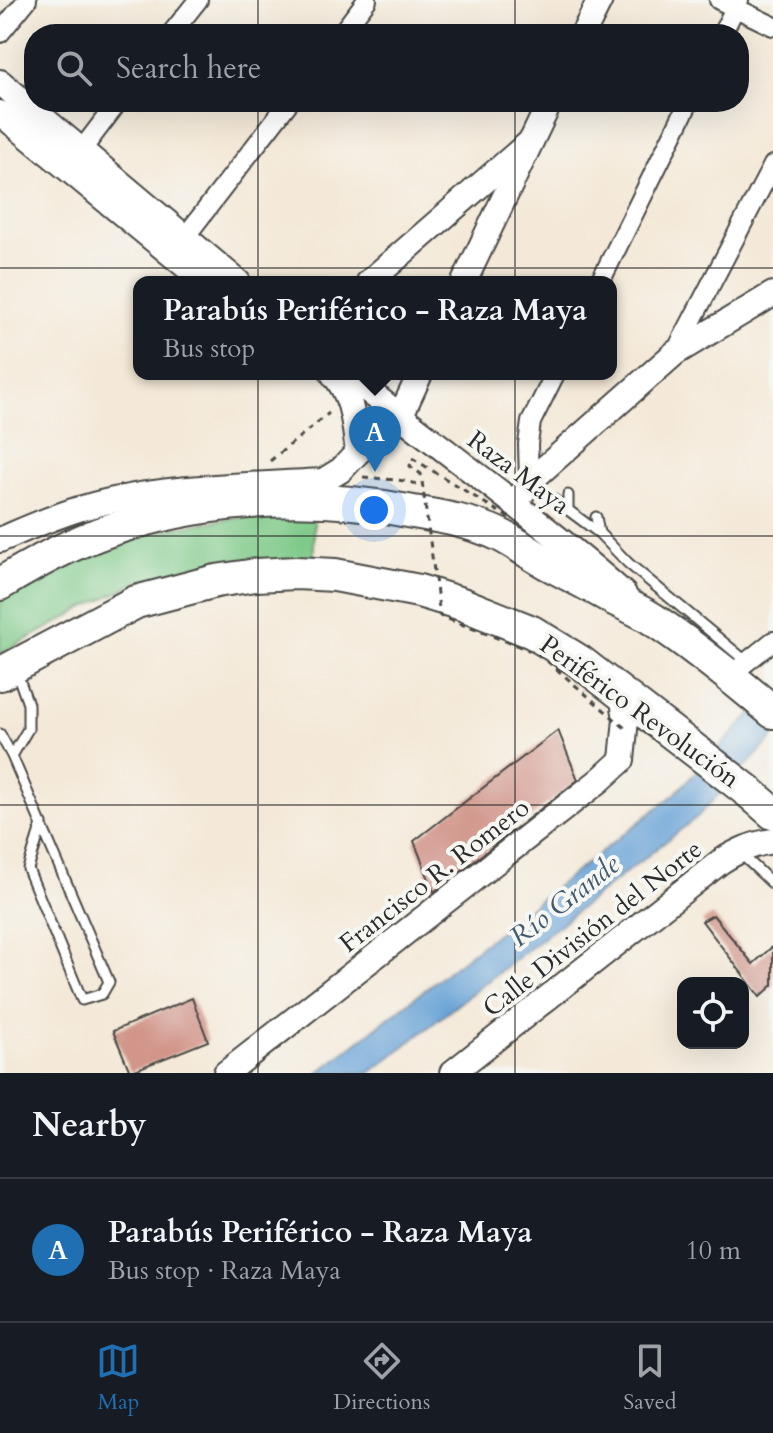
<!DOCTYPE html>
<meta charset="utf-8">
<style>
:root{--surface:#171b24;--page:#242831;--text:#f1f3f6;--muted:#9ea1a6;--line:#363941;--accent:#1f6fb2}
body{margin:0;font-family:Cardo,serif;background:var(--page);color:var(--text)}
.controls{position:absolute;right:24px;bottom:24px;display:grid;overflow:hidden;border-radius:16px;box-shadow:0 8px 32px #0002}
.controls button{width:72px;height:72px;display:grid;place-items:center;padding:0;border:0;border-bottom:2px solid var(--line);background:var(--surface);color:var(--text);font:40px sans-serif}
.you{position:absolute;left:374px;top:510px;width:28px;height:28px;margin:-20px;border:6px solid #fff;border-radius:50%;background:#1a73e8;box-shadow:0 0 0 12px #1a73e833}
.badge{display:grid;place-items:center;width:52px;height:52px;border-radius:50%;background:var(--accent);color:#fff;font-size:26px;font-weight:700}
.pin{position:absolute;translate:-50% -66px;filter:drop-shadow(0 2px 4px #0008)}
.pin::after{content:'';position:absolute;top:42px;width:28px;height:24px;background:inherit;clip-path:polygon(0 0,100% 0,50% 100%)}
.popup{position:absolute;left:133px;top:276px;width:484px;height:104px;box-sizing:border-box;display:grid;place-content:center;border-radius:16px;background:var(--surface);filter:drop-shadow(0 2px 6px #0005);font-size:26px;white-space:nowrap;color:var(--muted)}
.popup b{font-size:30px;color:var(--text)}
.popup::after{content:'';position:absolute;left:50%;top:100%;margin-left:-16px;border:16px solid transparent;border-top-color:var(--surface)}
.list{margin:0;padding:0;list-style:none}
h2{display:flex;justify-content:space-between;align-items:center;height:104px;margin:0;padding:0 32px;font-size:34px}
h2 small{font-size:26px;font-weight:400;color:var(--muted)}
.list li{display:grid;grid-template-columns:52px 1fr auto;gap:24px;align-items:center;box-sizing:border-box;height:144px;padding:0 32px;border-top:2px solid var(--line)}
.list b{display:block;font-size:30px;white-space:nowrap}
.list p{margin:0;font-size:26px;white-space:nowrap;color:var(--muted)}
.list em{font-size:26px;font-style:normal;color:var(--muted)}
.icon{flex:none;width:44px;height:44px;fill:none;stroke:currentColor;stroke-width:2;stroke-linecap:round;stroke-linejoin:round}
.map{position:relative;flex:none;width:773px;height:1073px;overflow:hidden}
.search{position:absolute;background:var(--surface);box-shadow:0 8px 32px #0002;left:24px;right:24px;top:24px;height:88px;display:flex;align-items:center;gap:20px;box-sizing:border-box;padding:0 28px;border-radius:32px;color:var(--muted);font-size:30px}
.sheet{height:248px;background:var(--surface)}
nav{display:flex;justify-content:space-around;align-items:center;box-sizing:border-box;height:112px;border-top:2px solid var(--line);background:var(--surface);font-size:22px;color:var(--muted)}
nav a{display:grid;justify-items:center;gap:4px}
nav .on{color:var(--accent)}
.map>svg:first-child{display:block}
.green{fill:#7dc987;stroke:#547a59;stroke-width:2}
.water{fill:#65a0d5;stroke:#486680;stroke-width:2}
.building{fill:#d1958a}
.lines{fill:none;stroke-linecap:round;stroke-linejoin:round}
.lane-casing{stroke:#494845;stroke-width:13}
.street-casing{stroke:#494845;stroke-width:22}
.secondary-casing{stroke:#494845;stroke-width:28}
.highway-casing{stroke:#494845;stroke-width:36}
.path{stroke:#494845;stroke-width:3;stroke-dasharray:6 6;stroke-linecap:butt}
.lane{stroke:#fff;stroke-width:9}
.street{stroke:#fff;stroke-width:18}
.secondary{stroke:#fff;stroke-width:24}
.highway{stroke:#fff;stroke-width:32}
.path-bridge{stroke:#494845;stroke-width:3;stroke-dasharray:6 6;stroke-linecap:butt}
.grid{fill:none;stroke:#2b2b2b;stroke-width:2;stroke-opacity:0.55}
.labels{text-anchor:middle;stroke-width:8;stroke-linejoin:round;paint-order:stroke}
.street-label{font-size:26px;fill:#2b2b2b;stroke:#f6f6f2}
.water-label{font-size:28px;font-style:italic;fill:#425a6f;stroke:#f6f6f2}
</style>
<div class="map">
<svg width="773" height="1073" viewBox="0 0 773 1073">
<rect width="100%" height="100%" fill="#f6f6f2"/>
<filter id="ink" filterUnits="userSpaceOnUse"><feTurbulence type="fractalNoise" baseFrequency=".0125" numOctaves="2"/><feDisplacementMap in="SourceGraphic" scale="16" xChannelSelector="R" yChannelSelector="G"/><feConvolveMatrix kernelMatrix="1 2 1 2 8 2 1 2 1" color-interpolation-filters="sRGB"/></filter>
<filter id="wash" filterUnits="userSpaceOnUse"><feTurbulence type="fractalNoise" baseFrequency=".006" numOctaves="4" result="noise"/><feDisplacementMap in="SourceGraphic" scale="32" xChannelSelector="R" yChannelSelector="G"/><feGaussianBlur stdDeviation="1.8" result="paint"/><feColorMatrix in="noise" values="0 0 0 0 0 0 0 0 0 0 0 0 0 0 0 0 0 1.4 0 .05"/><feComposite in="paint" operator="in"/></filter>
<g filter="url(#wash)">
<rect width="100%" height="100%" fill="#f4e9d8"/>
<path class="green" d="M 314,512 L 314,562 L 249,562 L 182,572 L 135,584 L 86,607 L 0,654 L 0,599 C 41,578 81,558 124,542 C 185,521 251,516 314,512 Z"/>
<path class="water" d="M 773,691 L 773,738 L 697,817 L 370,1073 L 318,1073 L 675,794 Z"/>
<g id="blocks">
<path class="building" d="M 558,730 L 578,780 L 434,892 L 414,841 Z
M 713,915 L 753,964 L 773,946 L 773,985 L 760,997 L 702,921 Z
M 192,998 L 208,1041 L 130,1072 L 113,1031 Z"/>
</g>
</g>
<g filter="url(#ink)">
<use href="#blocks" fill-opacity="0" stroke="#494845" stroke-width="2"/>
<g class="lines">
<defs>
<path id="lane" d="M 532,484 L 568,510
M 568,495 L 568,510 L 599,533
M 596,517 L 599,533 L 628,563 L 747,662
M 0,734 L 12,756 L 109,982 L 102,994 L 82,1000 L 28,869 L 42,824
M 12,756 L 28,729 L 28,704 L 17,673
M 740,853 L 773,884"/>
<path id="street" d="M 719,0 L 773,26
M 0,33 L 27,0
M 171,34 L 198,0
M 341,34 L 367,0
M 722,34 L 739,0
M 74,160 L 118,102
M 185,237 L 289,102
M 600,282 L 689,102
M 675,353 L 773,165
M 529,482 L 528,444 L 531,422 L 555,374
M 729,676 L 773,641"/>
<path id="secondary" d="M 583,34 L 600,0
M 0,82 L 238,282
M 0,113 L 205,282
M 369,282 L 531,141
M 464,282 L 550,102
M 333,374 C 353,396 354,423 358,452
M 347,374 C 439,448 536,516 624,594
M 310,484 L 323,481 L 341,470 L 358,452 L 400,417 L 420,374
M 515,505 L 529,482 L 675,353 L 773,294
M 0,540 C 28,528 56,515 86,507 C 162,485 245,486 323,481
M 226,1073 L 600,780 L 622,760 L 626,719 L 622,694
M 452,1073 L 720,862 C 737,851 752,844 773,841"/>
<path id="highway" d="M 0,584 C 39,560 81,538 126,525 C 217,497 319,493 413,512 C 442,517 473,522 500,535 C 516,543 531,554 547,563 C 570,575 593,587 616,600 C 629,606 642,612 654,620 C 695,647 735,680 773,712
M 0,674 L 136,602 L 216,581 L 256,575 L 296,573 L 335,575 L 419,591 L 462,604 L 532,632 L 579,661 L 749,792 L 773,813"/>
</defs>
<use href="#lane" class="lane-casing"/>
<use href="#street" class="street-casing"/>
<use href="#secondary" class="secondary-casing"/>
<use href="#highway" class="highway-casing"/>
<path class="path" d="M 270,461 L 329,413
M 363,477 L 406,481 L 423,486"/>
<use href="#lane" class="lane"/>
<use href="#street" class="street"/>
<use href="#secondary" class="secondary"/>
<use href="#highway" class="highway"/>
<path class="path-bridge" d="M 509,518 L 412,458 L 410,466 L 421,474 L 440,616 L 539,654 L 625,728"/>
</g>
</g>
<path class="grid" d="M 258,0 L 258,34M 515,0 L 515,34M 258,102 L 258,1073M 515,102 L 515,1073M 0,268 L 773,268M 0,536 L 773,536M 0,805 L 773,805"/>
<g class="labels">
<g class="street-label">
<text transform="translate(519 472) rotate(37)" y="9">Raza Maya</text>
<text transform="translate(640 711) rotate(36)" y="9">Periférico Revolución</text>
<text transform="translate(434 875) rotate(-38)" y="9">Francisco R. Romero</text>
<text transform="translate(592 928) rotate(-38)" y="9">Calle División del Norte</text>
</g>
<g class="water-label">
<text transform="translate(564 900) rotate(-38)" y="10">Río Grande</text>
</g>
</g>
</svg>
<div class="controls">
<button><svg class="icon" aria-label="locate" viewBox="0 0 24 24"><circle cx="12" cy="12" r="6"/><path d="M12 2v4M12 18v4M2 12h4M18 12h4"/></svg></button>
</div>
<div class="you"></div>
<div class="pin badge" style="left:375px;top:472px">A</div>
<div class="popup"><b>Parabús Periférico - Raza Maya</b>Bus stop</div>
<div class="search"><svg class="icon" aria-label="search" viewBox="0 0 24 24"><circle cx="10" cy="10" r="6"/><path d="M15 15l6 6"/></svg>Search here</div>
</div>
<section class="sheet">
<h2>Nearby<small></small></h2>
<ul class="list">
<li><span class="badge">A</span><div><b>Parabús Periférico - Raza Maya</b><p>Bus stop · Raza Maya</p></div><em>10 m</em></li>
</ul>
</section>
<nav>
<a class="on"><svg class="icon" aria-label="map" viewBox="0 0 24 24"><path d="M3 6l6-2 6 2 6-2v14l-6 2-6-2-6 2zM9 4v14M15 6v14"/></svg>Map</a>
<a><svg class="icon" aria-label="directions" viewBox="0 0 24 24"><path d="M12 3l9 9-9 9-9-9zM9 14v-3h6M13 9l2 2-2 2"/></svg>Directions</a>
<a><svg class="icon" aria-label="saved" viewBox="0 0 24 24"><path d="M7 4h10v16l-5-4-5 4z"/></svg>Saved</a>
</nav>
